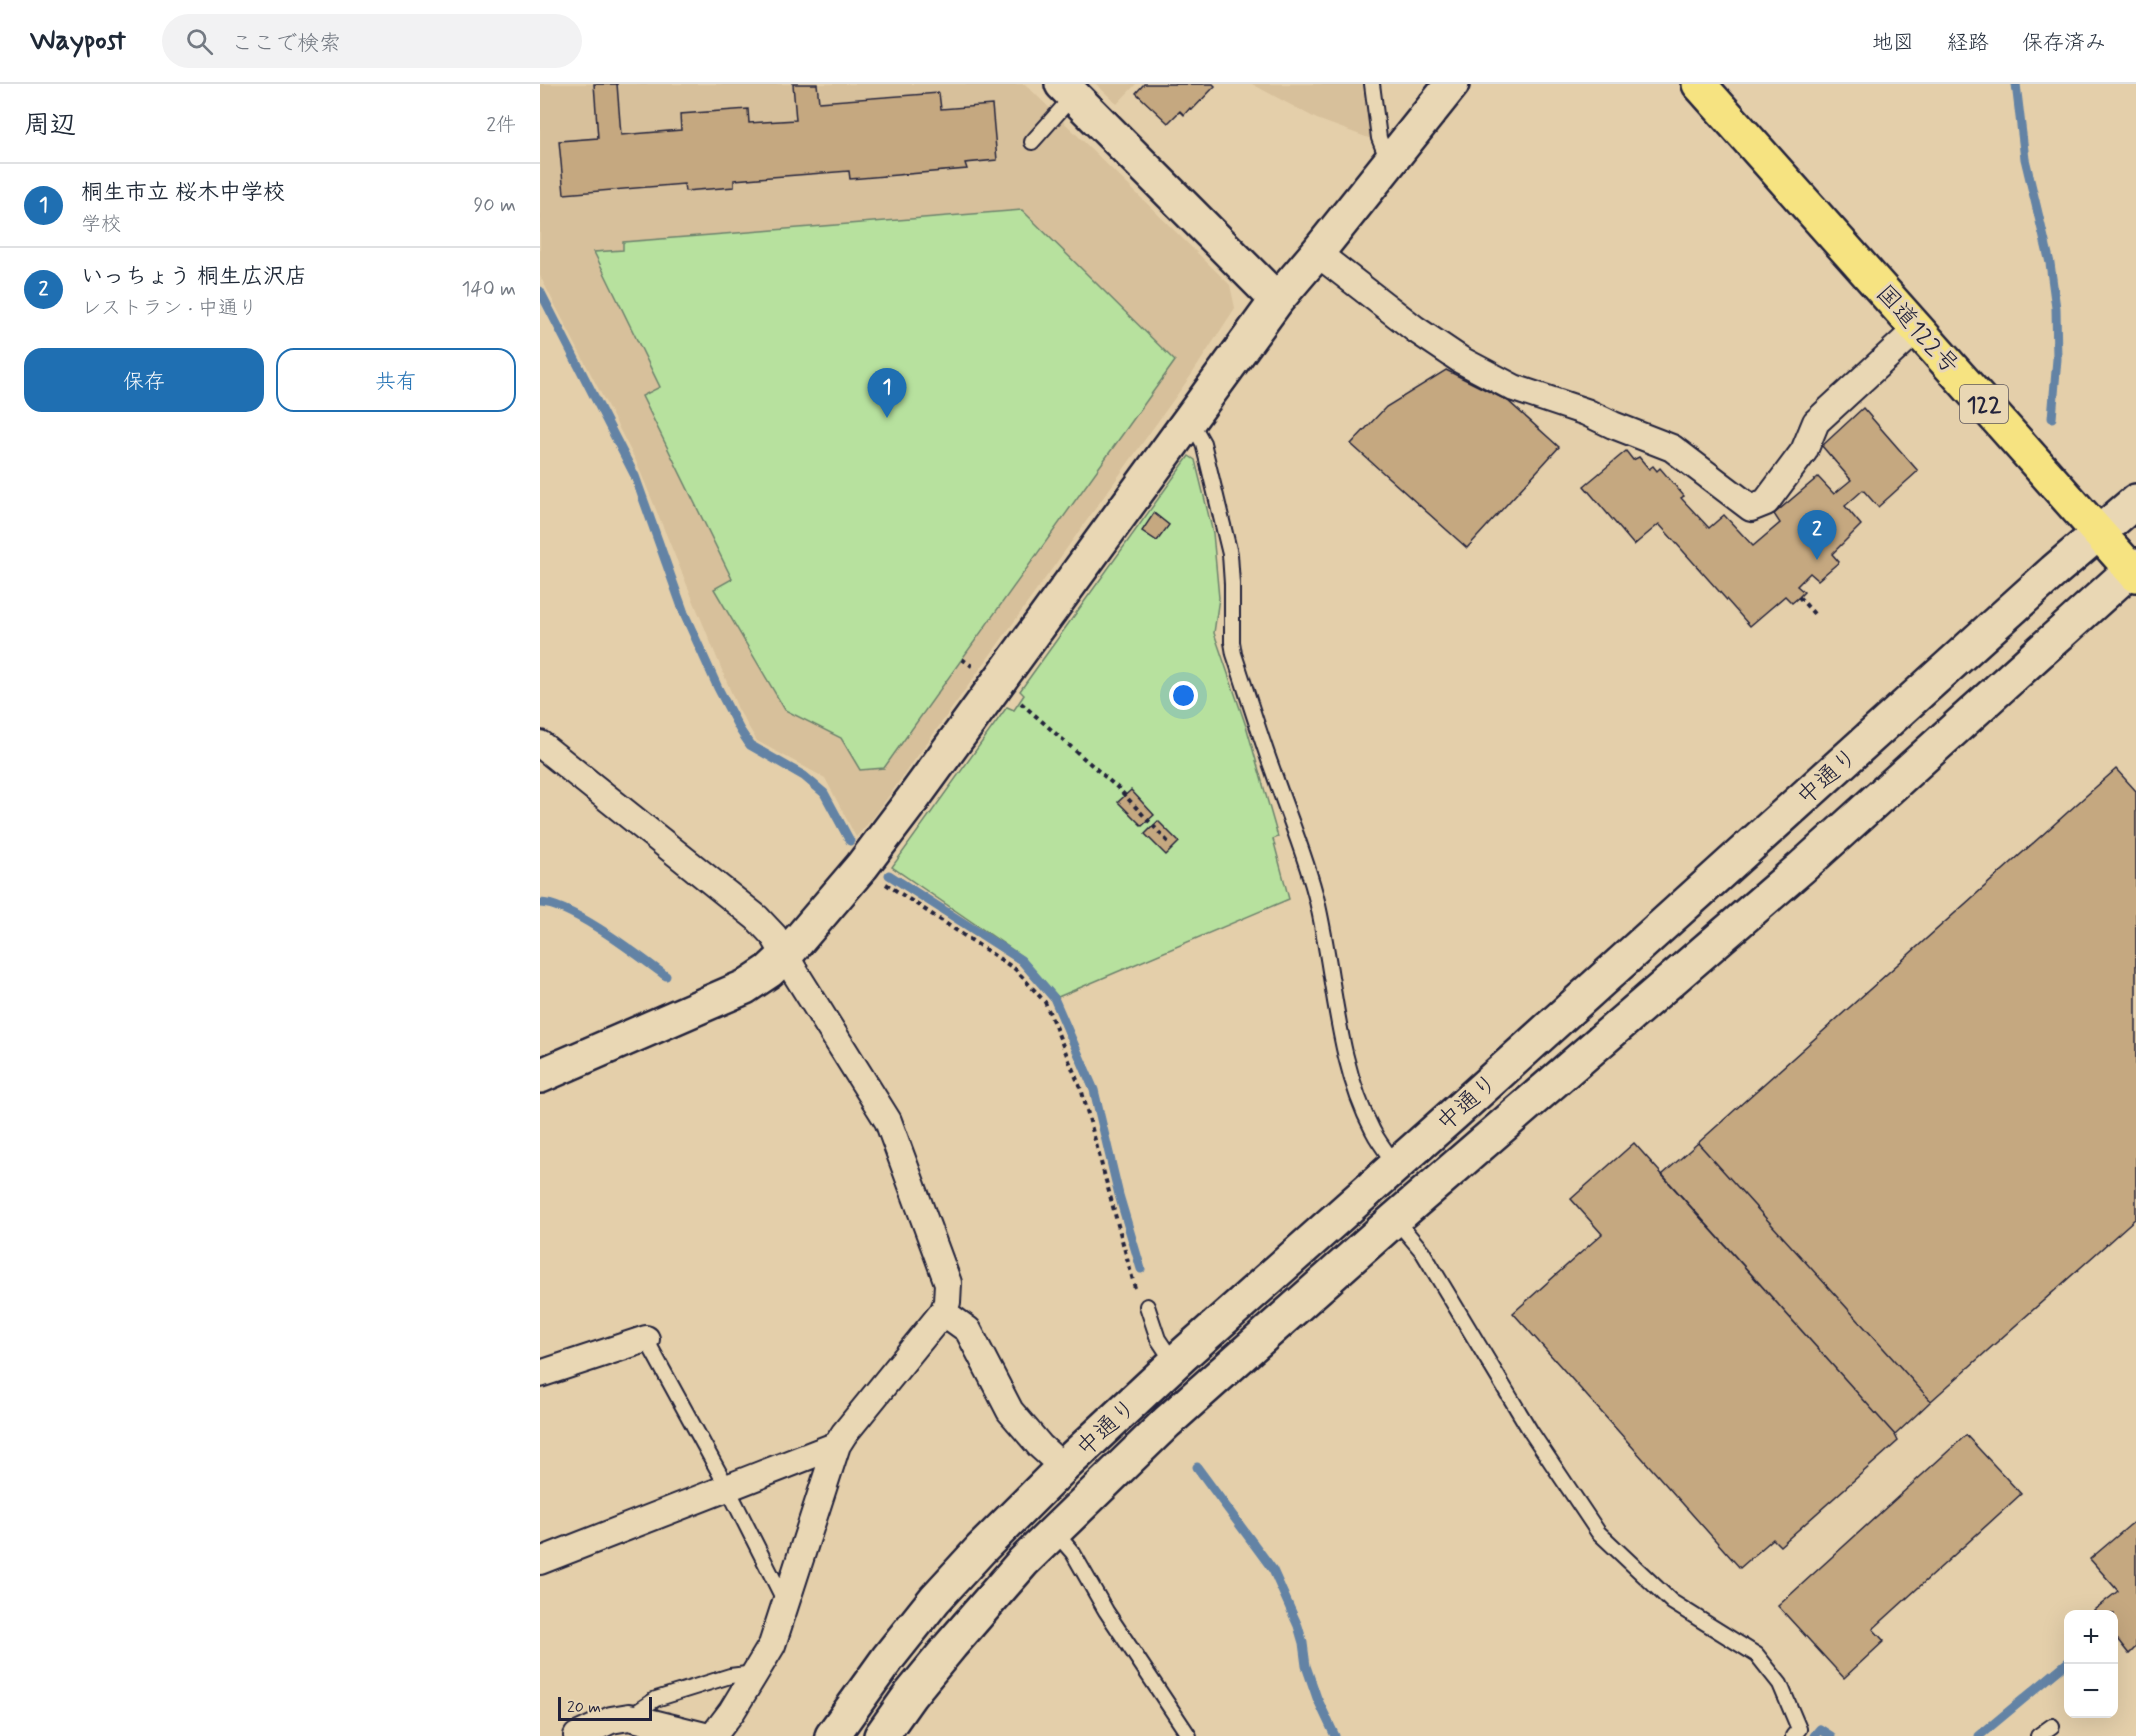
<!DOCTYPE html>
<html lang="ja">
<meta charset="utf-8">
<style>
:root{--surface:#fff;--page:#f2f2f3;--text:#1f2937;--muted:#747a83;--line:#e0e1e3;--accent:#1f6fb2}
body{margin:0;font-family:Mynerve,"Klee One",sans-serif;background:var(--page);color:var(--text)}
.controls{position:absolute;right:18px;bottom:18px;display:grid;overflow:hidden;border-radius:12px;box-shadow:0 6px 24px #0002}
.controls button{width:54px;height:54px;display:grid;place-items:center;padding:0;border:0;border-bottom:2px solid var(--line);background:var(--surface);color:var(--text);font:30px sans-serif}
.scale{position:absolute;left:18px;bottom:15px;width:94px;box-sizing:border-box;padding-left:6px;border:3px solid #22223b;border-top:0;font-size:16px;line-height:21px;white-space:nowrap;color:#22223b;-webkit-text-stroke:4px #e9d7b4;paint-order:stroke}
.you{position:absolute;left:644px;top:612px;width:21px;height:21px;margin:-15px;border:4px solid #fff;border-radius:50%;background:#1a73e8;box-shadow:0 0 0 9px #1a73e833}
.badge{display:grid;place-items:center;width:39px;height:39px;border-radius:50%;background:var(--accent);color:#fff;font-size:20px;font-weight:700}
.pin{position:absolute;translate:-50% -50px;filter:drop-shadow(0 2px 3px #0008)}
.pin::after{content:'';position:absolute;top:32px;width:21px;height:18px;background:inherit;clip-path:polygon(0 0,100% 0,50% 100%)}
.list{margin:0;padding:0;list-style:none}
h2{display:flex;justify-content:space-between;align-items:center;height:78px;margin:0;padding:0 24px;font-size:26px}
h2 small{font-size:20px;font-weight:400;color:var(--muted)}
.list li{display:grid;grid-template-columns:39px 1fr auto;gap:18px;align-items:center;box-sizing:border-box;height:84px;padding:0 24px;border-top:2px solid var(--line)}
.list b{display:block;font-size:22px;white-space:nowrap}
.list p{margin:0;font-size:20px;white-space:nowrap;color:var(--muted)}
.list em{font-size:20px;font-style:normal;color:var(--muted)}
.actions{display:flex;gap:12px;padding:18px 24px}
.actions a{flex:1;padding:14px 0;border:2px solid var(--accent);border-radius:18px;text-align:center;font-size:21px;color:var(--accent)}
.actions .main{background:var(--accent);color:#fff}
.icon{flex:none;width:33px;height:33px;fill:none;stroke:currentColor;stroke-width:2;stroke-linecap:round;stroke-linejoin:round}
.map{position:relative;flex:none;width:1596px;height:1652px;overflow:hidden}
header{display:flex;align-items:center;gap:36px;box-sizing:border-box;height:84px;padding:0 30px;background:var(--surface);border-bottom:2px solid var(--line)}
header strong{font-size:28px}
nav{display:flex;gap:33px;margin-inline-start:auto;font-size:21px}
.search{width:420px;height:54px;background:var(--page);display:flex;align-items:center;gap:15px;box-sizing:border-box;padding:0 21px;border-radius:33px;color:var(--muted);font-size:22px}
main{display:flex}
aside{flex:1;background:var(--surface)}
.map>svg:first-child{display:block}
.built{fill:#d7c09b}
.green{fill:#b7e19e;stroke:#6c826c;stroke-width:1.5}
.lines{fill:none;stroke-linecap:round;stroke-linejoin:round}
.stream{stroke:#6383a5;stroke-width:9}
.building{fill:#c5a880;stroke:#22223b;stroke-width:1.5}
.lane-casing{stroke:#22223b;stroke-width:18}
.street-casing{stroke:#22223b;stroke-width:30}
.secondary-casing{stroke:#22223b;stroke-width:38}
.highway-casing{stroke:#22223b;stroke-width:38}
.path{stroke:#22223b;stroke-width:4;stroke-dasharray:4.5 4.5;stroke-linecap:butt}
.lane{stroke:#e9d7b4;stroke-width:14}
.street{stroke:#e9d7b4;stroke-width:26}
.secondary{stroke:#e9d7b4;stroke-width:33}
.highway{stroke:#f6e381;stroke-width:33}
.labels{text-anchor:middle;stroke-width:6;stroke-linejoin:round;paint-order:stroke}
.shield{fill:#e9d7b4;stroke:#5e585f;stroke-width:1.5}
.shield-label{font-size:22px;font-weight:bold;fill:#22223b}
.street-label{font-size:24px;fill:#22223b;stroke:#e9d7b4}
</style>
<header>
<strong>Waypost</strong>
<div class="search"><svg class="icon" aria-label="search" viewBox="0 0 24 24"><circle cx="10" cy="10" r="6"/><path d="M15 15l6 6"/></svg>ここで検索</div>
<nav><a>地図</a><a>経路</a><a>保存済み</a></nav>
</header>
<main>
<aside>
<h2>周辺<small>2件</small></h2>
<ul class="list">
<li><span class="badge">1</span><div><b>桐生市立 桜木中学校</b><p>学校</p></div><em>90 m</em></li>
<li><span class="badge">2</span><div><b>いっちょう 桐生広沢店</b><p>レストラン · 中通り</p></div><em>140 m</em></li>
</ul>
<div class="actions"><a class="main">保存</a><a>共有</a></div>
</aside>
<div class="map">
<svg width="1596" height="1652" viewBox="0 0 1596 1652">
<rect width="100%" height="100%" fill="#e4cfaa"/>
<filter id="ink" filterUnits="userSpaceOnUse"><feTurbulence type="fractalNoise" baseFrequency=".0167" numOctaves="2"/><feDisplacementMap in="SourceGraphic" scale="12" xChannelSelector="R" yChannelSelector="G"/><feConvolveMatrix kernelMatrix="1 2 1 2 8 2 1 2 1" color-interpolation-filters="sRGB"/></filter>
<g filter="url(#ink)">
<path class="built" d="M 0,0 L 485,0 L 690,201 L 695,224 L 652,290 L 333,734 L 316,753 L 285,694 L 217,657 L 198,625 L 96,377 L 0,192 Z
M 556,0 L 596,0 L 577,20 Z
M 712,0 L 826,0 L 834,56 L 777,35 Z"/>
<path class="green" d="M 482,126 L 635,277 L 344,684 L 320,686 L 301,654 L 245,626 L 174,505 L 192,495 L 102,312 L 120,303 L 54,168 L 83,166 L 83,158 Z
M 649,372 L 655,376 L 673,449 L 679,514 L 674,549 L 707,645 L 738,753 L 733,755 L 749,815 L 518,913 L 483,873 L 352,783 L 467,623 L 474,626 L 484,611 L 480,607 Z"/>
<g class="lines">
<path class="stream" d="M 1476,0 L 1485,75 L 1510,179 L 1516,224 L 1517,275 L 1512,334
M 0,207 L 95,392 L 144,529 L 178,604 L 200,646 L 210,661 L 264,692 L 284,709 L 310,757
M 349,791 L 481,876 L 514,914 L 554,1006 L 579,1111 L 601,1185
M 0,819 C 31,819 99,872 126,892
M 657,1383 L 733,1486 L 758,1542 L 763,1559 L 766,1582 L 777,1614 L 795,1652
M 1274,1652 L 1280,1645 L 1291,1652
M 1439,1652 L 1528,1578"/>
</g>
<path class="building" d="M 54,0 L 77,0 L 81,51 L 141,46 L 140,30 L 208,25 L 209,39 L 256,36 L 253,0 L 277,0 L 279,18 L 399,9 L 401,25 L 452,21 L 457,76 L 425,79 L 427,85 L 310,95 L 309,87 L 194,96 L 194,103 L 145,107 L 144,100 L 24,110 L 19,57 L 58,54 Z
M 604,0 L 673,0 L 675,2 L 652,26 L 650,24 L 644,31 L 640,27 L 628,39 L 596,9 Z
M 906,286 L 968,317 L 1019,363 L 927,464 L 811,360 L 846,323 Z
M 1323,324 L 1378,387 L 1338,423 L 1323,406 L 1305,422 L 1321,441 L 1292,470 L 1299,478 L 1278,496 L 1270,489 L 1257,502 L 1264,508 L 1259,513 L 1252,519 L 1245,512 L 1210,542 L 1119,440 L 1094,461 L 1044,402 L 1086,367 L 1093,376 L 1099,373 L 1109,385 L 1113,382 L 1117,387 L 1120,384 L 1144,412 L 1141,414 L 1169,444 L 1184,431 L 1213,462 L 1240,439 L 1234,430 L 1278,393 L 1294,410 L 1311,396 L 1282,362 Z
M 614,429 L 629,441 L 617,457 L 602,447 Z
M 1576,685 L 1596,707 L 1596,1134 L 1391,1317 L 1158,1059 Z
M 591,706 L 614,731 L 602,742 L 578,718 Z
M 618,737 L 639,758 L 626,771 L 605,750 Z
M 1094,1059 L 1355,1351 L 1358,1357 L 1240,1462 L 1233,1455 L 1200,1484 L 973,1229 L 1062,1150 L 1031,1115 Z
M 1158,1059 L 1391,1317 L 1355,1351 L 1122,1091 Z
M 1426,1351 L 1481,1410 L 1333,1545 L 1344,1557 L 1304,1594 L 1238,1522 Z
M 1596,1436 L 1596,1563 L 1589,1570 L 1574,1551 L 1574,1530 L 1557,1530 L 1554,1526 L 1578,1507 L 1550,1475 Z"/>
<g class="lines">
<defs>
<path id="lane" d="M 832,0 L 839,54 L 848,77
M 492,58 L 533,12
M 650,336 L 663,359 L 690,470 L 692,500 L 692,558 L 694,570 C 707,609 719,649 733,687 C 748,731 766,772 777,817 C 795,893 796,977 833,1047 C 839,1059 848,1070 856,1081
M 855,1135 L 882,1167 L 991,1348 L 1058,1448 L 1132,1518 L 1217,1571 L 1240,1600 L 1259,1645 L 1253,1652
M 607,1222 L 618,1255 L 634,1279
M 106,1255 L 187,1403 L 245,1518
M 514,1447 L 533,1469 L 566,1527 L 649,1652
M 89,1633 L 116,1615 L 190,1592 L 215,1589
M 1498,1652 L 1512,1642"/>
<path id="street" d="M 777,169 L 875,245 L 921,276 L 974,304 L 1046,328 L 1073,341 L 1132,364 L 1211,424 L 1226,418 L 1264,367 L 1276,338 L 1377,245
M 0,660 L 217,834 L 234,852 L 256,890 L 348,1037 L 408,1199 L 407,1218 L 403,1228 L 304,1350 L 297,1361 L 232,1561 L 192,1627 L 173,1652
M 403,1228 L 428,1246 L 470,1327 L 500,1362 L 523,1383
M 0,1290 L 106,1255
M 0,1477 L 297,1361
M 37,1652 L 71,1636 L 89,1633 L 165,1652"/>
<path id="secondary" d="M 522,0 L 737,216
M 0,992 L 205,903 L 229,887 L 246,871 L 322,782 L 372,716 L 737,216 L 777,169 L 912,0
M 292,1652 L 348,1574 L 395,1515 L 441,1465 L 523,1383 L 642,1272 L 915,1029 L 1514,487 L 1596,417
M 341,1652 L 370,1611 L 411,1561 L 483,1478 L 627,1338 L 855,1135 L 1262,783 L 1596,481"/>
<path id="highway" d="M 1159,0 L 1596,491"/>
</defs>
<use href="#lane" class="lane-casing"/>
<use href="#street" class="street-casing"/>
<use href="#secondary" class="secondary-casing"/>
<use href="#highway" class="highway-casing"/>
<path class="path" d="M 1259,513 L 1276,532
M 422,575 L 432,582
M 481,619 L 579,705 L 629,759
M 346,800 L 475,885 L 505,918 L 542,1008 L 595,1204"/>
<use href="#lane" class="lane"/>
<use href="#street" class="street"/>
<use href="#secondary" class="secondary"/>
<use href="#highway" class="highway"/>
</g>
</g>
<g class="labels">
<rect class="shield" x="1420" y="301" width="48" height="38" rx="4.5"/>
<g class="shield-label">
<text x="1444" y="328">122</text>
</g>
<g class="street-label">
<text transform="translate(1378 245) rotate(48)" y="8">国道122号</text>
<text transform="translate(1287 692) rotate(-42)" y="8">中通り</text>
<text transform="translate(927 1018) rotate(-42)" y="8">中通り</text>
<text transform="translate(566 1343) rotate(-43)" y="8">中通り</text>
</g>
</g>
</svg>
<div class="controls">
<button>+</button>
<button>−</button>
</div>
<div class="scale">20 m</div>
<div class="you"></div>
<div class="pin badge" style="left:347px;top:334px">1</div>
<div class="pin badge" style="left:1277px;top:476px">2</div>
</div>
</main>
